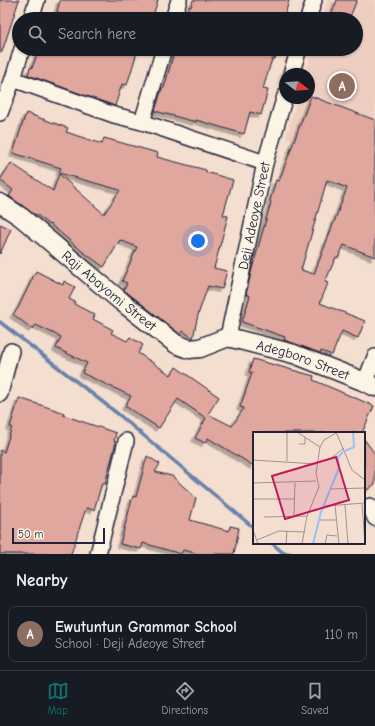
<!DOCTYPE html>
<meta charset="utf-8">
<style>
:root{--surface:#171b24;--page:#20242c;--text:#f1f3f6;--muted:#9ea1a6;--line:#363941;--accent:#0f766e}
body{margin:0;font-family:"Comic Neue",sans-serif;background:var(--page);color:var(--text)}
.compass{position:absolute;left:279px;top:68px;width:36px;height:36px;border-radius:50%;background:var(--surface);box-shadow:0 1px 3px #0004;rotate:107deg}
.scale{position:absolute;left:12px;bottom:10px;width:93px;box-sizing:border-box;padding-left:4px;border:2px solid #22223b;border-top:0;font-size:11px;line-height:14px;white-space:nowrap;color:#22223b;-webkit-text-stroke:3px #fcf5e5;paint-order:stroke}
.you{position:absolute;left:198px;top:241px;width:14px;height:14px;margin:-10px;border:3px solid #fff;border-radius:50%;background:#1a73e8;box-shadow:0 0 0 6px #1a73e833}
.badge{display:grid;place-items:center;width:26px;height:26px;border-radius:50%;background:var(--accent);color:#fff;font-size:13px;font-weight:700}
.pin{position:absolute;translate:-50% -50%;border:2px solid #fff;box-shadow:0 1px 4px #0006}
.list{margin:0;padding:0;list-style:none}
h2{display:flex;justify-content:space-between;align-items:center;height:52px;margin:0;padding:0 16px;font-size:17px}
h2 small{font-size:13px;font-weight:400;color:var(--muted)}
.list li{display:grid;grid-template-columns:26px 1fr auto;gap:12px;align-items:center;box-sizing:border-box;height:56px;margin:0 8px 8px;padding:0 8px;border:1px solid var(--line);border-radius:8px}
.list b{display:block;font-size:15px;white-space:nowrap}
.list p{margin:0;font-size:13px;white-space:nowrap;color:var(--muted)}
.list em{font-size:13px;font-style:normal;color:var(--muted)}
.icon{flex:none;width:22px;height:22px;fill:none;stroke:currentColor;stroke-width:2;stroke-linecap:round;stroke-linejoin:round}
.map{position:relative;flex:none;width:375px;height:554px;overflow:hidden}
.search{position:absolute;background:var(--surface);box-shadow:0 1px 3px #0004;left:12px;right:12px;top:12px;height:44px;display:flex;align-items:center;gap:10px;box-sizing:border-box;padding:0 14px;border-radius:22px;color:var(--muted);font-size:15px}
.sheet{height:116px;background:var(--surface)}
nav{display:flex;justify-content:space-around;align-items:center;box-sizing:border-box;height:56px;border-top:1px solid var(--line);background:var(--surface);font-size:11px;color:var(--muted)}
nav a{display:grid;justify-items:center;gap:2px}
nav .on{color:var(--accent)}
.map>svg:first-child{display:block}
.built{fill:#eecec1}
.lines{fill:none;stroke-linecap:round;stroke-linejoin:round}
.stream{stroke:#6983a9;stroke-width:3.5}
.building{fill:#e0a79e;stroke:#22223b;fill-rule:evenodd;filter:url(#shadow)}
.minor-casing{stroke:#22223b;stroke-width:18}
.tertiary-casing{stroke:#22223b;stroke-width:21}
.minor{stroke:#fcf5e5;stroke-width:15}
.tertiary{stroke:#fcf5e5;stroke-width:18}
.labels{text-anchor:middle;stroke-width:3.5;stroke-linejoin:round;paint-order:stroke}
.street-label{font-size:14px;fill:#22223b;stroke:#fcf5e5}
.inset-river{fill:none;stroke:#98c4f2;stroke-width:2}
.inset-road{fill:none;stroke:#a09394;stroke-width:1}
.view{fill:#c2185b;fill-opacity:0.15;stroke:#c2185b;stroke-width:2}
.inset-edge{fill:none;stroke:#22223b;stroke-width:2}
</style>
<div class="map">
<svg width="375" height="554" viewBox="0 0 375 554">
<defs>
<filter id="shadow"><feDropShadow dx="-3.5" dy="3.5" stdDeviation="0" flood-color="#0004"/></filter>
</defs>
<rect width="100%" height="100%" fill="#f4ded0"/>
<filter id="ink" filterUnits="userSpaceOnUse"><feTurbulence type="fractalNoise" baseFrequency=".025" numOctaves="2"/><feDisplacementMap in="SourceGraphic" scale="8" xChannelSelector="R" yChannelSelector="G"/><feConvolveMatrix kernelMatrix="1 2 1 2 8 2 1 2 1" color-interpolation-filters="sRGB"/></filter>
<g filter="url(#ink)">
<path class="built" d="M 328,0 L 375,0 L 375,172 L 286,137 L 298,98 L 309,98 L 309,74 L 305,74 L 313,49 L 356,49 L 356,19 L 322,19 Z"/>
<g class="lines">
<path class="stream" d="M 0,322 L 118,414 L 254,528
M 272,543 L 282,552 L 292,554"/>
</g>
<path class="building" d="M 0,0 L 19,0 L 2,52 L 0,52 Z
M 60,0 L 158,0 L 152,19 L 58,19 L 60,13 L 57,12 Z
M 193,0 L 289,0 L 284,19 L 185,19 L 189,6 L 191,7 Z
M 337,0 L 357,0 L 349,19 L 330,19 Z
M 39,49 L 138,49 L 127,85 L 122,84 L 115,106 L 28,75 L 30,68 L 32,68 Z
M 175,49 L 278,49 L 275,59 L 272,59 L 263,89 L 268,90 L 261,115 L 250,112 L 244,134 L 196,120 L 196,122 L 155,111 L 162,88 L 164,88 Z
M 311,96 L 375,120 L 375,257 L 344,245 L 338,258 L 336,257 L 325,282 L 328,283 L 320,303 L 365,321 L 358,338 L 342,331 L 332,355 L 321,351 L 320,353 L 290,342 L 284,340 L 285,337 L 242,322 L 250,296 L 246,294 L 252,269 L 271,202 L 270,201 L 276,180 L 279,181 ZM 327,180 L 347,188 L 314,274 L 301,270 Z
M 26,113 L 68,128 L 66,132 L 102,144 L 104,138 L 158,153 L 157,157 L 206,170 L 206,172 L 233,180 L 223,215 L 228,216 L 214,268 L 227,271 L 222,289 L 208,286 L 198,315 L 193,338 L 183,331 L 181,335 L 124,290 L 127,283 L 122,281 L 137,247 L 120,240 L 104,267 L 83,252 L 50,224 L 49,225 L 36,214 L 35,215 L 9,196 L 13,190 L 0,180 L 11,163 L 53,191 L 59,174 L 104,214 L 120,190 L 59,173 L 61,168 L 13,153 Z
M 0,224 L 11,229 L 0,254 Z
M 36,271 L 63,285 L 64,281 L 75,287 L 69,299 L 75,302 L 74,304 L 95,315 L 93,319 L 113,330 L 111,333 L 127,341 L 130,337 L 143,345 L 138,353 L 171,375 L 176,367 L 219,397 L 208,414 L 232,426 L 244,408 L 240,407 L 252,373 L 249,372 L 253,359 L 314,376 L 313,380 L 374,406 L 362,433 L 254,433 L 254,466 L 208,438 L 205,443 L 195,438 L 206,418 L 178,399 L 159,428 L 125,406 L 131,396 L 82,373 L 87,363 L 56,348 L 61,337 L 36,325 L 32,329 L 13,314 L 18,308 Z
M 19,398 L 53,409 L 64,413 L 63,415 L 116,433 L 114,441 L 116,442 L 105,484 L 102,483 L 94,510 L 86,508 L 71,554 L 0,554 L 0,450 L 4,452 L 12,427 L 10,427 Z
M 364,439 L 375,454 L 375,484 L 364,492 Z
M 147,456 L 160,464 L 155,472 L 172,476 L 196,498 L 190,520 L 229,531 L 230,526 L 239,528 L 234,554 L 199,554 L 183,550 L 181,554 L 143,543 L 141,549 L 120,544 L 133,496 L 136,497 Z"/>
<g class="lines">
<defs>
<g id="minor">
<path d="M 31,19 L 37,0"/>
<path d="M 173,19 L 179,0"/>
<path d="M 308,19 L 314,0"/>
<path d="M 291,74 L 299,49"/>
<path d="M 13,79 L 114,115 L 142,122 L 265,163"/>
<path d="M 0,113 L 13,79 L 22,49"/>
<path d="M 142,122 L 164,49"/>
<path id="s1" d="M 228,337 L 265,163 L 285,96"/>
<path d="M 365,382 L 375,357"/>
<path d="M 0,394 L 11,351"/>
<path d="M 370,506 L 375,518"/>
<path d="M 98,554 L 126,441"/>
</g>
<g id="tertiary">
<path id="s2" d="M 0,203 L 21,217 L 122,302 L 176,344 L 189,349 L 200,348 L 228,337 L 294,354 L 365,382 L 375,387"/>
</g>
</defs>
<use href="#minor" class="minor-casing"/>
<use href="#tertiary" class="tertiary-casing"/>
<use href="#minor" class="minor"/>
<use href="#tertiary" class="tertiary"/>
</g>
</g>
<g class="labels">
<g class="street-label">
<text dy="5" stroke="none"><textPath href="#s1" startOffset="124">Deji Adeoye Street</textPath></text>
<text dy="5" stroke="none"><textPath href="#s2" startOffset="140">Raji Abayomi Street</textPath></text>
<text dy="5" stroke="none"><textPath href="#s2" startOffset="359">Adegboro Street</textPath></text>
</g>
</g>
<g transform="translate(253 432)">
<rect width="112" height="112" fill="#f4ded0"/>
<path class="inset-river" d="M 92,19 L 101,15 L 100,0M 60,112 L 68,80 L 86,36 L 85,25 L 90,20"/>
<path class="inset-road" d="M 44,0 L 67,15M 83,0 L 99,38 L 112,48M 46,12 L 52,12 L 52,5M 77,27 L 91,16M 0,28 L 63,32M 34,29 L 34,0M 0,51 L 63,49M 78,57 L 112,56M 0,67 L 41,67M 109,72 L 112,112M 82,73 L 86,112M 92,73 L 95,112M 72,74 L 112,71M 41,83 L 42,51M 11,85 L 54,84M 67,88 L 83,88M 0,98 L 5,112M 4,108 L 26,99 L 52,100M 33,112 L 34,99M 49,112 L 54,84 L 66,55 L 63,41 L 67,15 L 71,8 L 85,0M 72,112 L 74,103 L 84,104"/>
<path class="view" d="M 83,25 L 96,68 L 32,87 L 19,44 Z"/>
<rect width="112" height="112" class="inset-edge"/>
</g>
</svg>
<svg class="compass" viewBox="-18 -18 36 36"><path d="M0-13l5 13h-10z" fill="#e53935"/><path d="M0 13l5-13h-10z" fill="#9ea1a6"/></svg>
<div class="scale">50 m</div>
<div class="you"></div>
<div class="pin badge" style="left:342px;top:86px;background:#8d6e63">A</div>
<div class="search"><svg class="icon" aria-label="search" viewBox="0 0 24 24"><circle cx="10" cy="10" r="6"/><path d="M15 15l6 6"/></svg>Search here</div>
</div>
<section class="sheet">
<h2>Nearby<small></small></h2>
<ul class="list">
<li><span class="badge" style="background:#8d6e63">A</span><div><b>Ewutuntun Grammar School</b><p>School · Deji Adeoye Street</p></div><em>110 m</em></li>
</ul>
</section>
<nav>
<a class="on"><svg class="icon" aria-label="map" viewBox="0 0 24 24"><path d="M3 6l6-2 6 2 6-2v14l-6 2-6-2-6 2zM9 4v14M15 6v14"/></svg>Map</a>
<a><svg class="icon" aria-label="directions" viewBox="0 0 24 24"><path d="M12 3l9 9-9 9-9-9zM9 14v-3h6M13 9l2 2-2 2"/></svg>Directions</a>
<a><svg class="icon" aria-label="saved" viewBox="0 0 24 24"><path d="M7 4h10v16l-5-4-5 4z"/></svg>Saved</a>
</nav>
